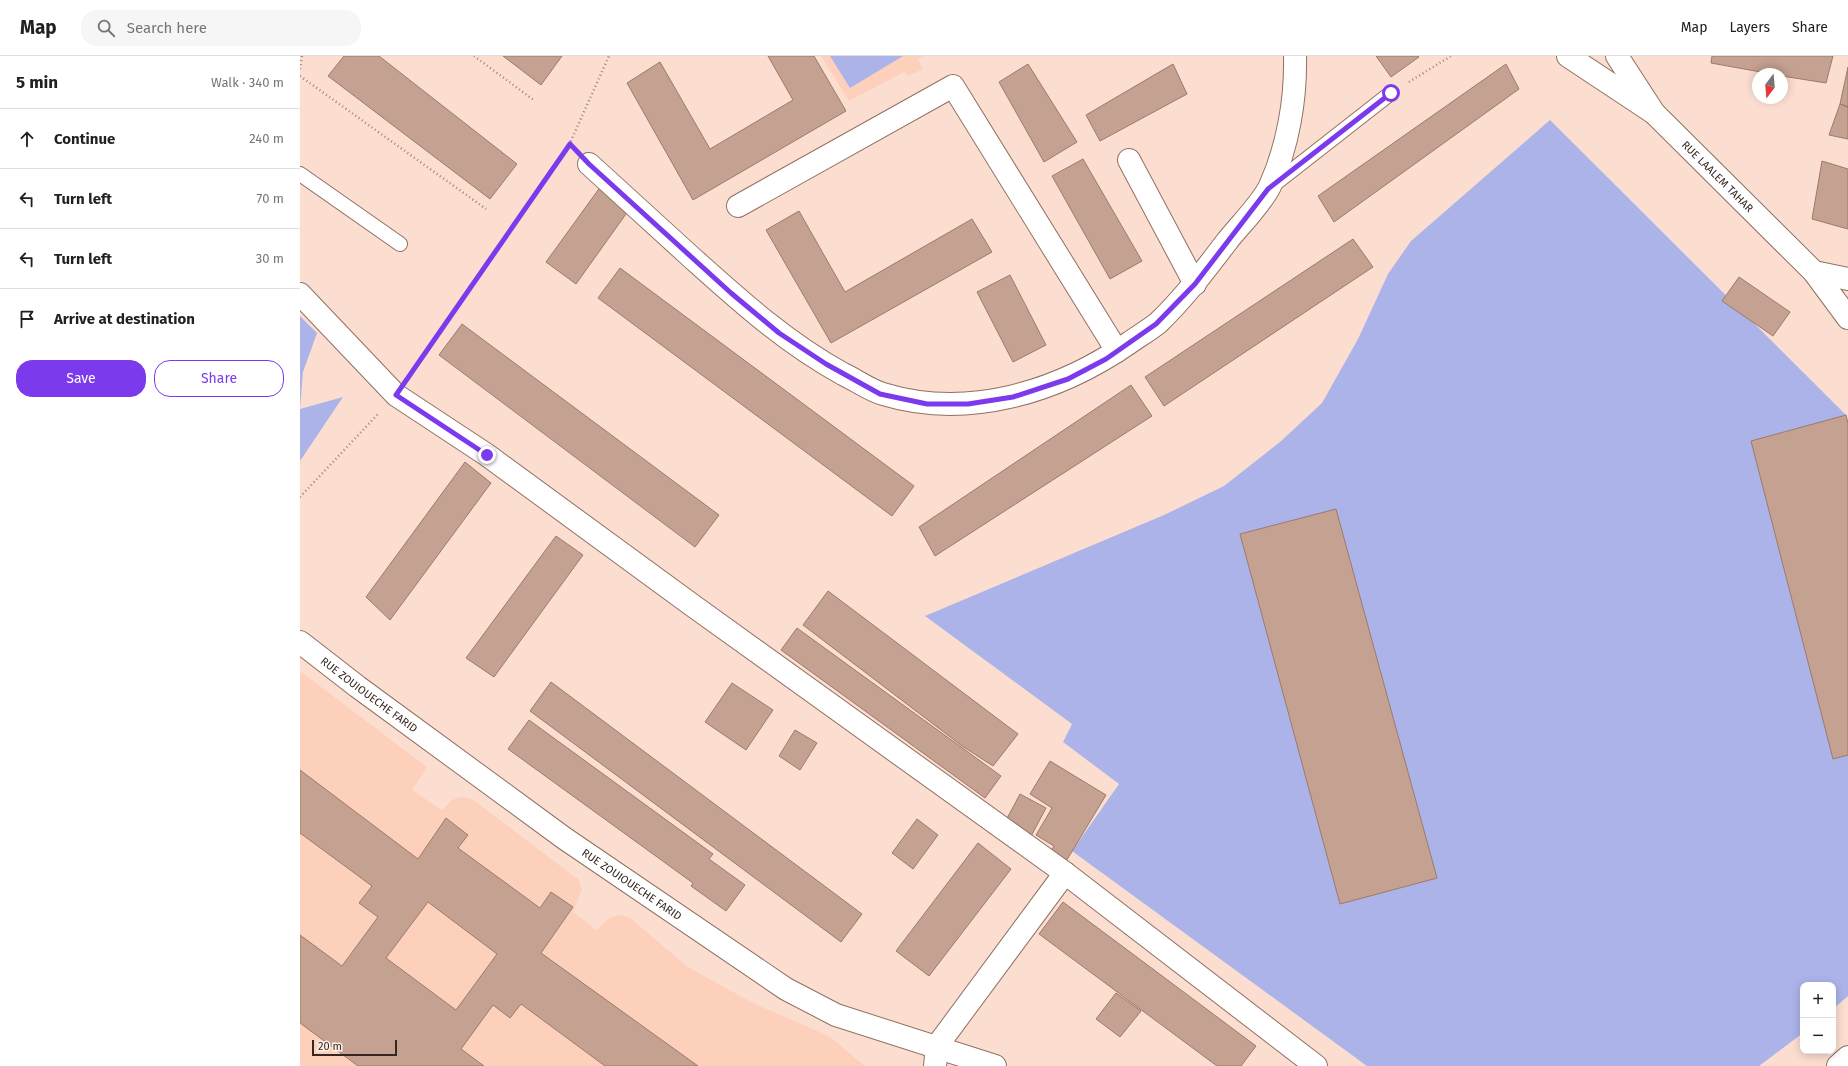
<!DOCTYPE html>
<meta charset="utf-8">
<style>
:root{--surface:#fff;--page:#f6f6f6;--text:#202124;--muted:#757577;--line:#e0e0e0;--accent:#7c3aed}
body{margin:0;font-family:"Fira Sans",sans-serif;background:var(--page);color:var(--text)}
.controls{position:absolute;right:12px;bottom:12px;display:grid;overflow:hidden;border-radius:8px;box-shadow:0 2px 10px #0003}
.controls button{width:36px;height:36px;display:grid;place-items:center;padding:0;border:0;border-bottom:1px solid var(--line);background:var(--surface);color:var(--text);font:20px sans-serif}
.compass{position:absolute;left:1452px;top:12px;width:36px;height:36px;border-radius:50%;background:var(--surface);box-shadow:0 2px 10px #0003;rotate:196deg}
.scale{position:absolute;left:12px;bottom:10px;width:85px;box-sizing:border-box;padding-left:4px;border:2px solid #352721;border-top:0;font-size:11px;line-height:14px;white-space:nowrap;color:#352721;-webkit-text-stroke:3px #feefe8;paint-order:stroke}
.stop{position:absolute;width:12px;height:12px;margin:-9px;border:3px solid #7c3aed;border-radius:50%;background:#fff}
.stop.end{background:#7c3aed;border-color:#fff;box-shadow:0 1px 4px #0008}
.list{margin:0;padding:0;list-style:none}
h2{display:flex;justify-content:space-between;align-items:center;height:52px;margin:0;padding:0 16px;font-size:17px}
h2 small{font-size:13px;font-weight:400;color:var(--muted)}
.list li{display:grid;grid-template-columns:26px 1fr auto;gap:12px;align-items:center;box-sizing:border-box;height:60px;padding:0 16px;border-top:1px solid var(--line)}
.list b{display:block;font-size:15px;white-space:nowrap}
.list em{font-size:13px;font-style:normal;color:var(--muted)}
.actions{display:flex;gap:8px;padding:12px 16px}
.actions a{flex:1;padding:9px 0;border:1px solid var(--accent);border-radius:16px;text-align:center;font-size:14px;color:var(--accent)}
.actions .main{background:var(--accent);color:#fff}
.icon{flex:none;width:22px;height:22px;fill:none;stroke:currentColor;stroke-width:2;stroke-linecap:round;stroke-linejoin:round}
.map{position:relative;flex:none;width:1548px;height:1010px;overflow:hidden}
header{display:flex;align-items:center;gap:24px;box-sizing:border-box;height:56px;padding:0 20px;background:var(--surface);border-bottom:1px solid var(--line)}
header strong{font-size:19px}
nav{display:flex;gap:22px;margin-inline-start:auto;font-size:14px}
.search{width:280px;height:36px;background:var(--page);display:flex;align-items:center;gap:10px;box-sizing:border-box;padding:0 14px;border-radius:16px;color:var(--muted);font-size:15px}
main{display:flex}
aside{flex:1;background:var(--surface)}
.map>svg:first-child{display:block}
.built{fill:#fdd0bc}
.green{fill:#acb3e9}
.building{fill:#c5a192;stroke:#9c7a6b;fill-rule:evenodd}
.lines{fill:none;stroke-linecap:round;stroke-linejoin:round}
.lane-casing{stroke:#917061;stroke-width:16}
.street-casing{stroke:#917061;stroke-width:24}
.secondary-casing{stroke:#917061;stroke-width:24}
.path{stroke:#9c857c;stroke-width:2.5;stroke-dasharray:1 3;stroke-linecap:butt}
.lane{stroke:#fff;stroke-width:14}
.street{stroke:#fff;stroke-width:22}
.secondary{stroke:#fff;stroke-width:22}
.route{stroke:#7c3aed;stroke-width:5}
.labels{text-anchor:middle;stroke-width:4;stroke-linejoin:round;paint-order:stroke}
.street-label{font-size:11px;fill:#352721;stroke:#feefe8}
</style>
<header>
<strong>Map</strong>
<div class="search"><svg class="icon" aria-label="search" viewBox="0 0 24 24"><circle cx="10" cy="10" r="6"/><path d="M15 15l6 6"/></svg>Search here</div>
<nav><a>Map</a><a>Layers</a><a>Share</a></nav>
</header>
<main>
<aside>
<h2>5 min<small>Walk · 340 m</small></h2>
<ul class="list">
<li><svg class="icon" aria-label="ahead" viewBox="0 0 24 24"><path d="M12 20V5M6 11l6-6 6 6"/></svg><div><b>Continue</b></div><em>240 m</em></li>
<li><svg class="icon" aria-label="left" viewBox="0 0 24 24"><path d="M17 20v-9H6M10 6l-5 5 5 5"/></svg><div><b>Turn left</b></div><em>70 m</em></li>
<li><svg class="icon" aria-label="left" viewBox="0 0 24 24"><path d="M17 20v-9H6M10 6l-5 5 5 5"/></svg><div><b>Turn left</b></div><em>30 m</em></li>
<li><svg class="icon" aria-label="arrive" viewBox="0 0 24 24"><path d="M6 21V4h12l-3 4 3 4H6"/></svg><div><b>Arrive at destination</b></div></li>
</ul>
<div class="actions"><a class="main">Save</a><a>Share</a></div>
</aside>
<div class="map">
<svg width="1548" height="1010" viewBox="0 0 1548 1010">
<rect width="100%" height="100%" fill="#fcded1"/>
<path class="built" d="M 521,0 L 624,0 L 618,3 L 623,13 L 608,20 L 604,16 L 549,45 Z
M 0,615 L 127,711 L 112,734 L 142,754 L 152,744 L 161,741 L 172,743 L 279,824 L 282,834 L 273,856 L 297,874 L 308,863 L 318,859 L 329,861 L 388,911 L 455,948 L 529,980 L 565,1010 L 0,1010 Z"/>
<path class="green" d="M 530,0 L 603,0 L 550,32 Z
M 1250,64 L 1546,359 L 1548,367 L 1548,940 L 1533,953 L 1533,929 L 1503,929 L 1503,977 L 1459,1010 L 1067,1010 L 772,795 L 819,728 L 763,686 L 772,668 L 625,560 L 864,459 L 924,430 L 980,386 L 1022,347 L 1058,283 L 1088,218 L 1111,185 Z
M 0,260 L 17,277 L 3,316 L 0,353 L 43,341 L 0,405 Z"/>
<path class="building" d="M 44,0 L 79,0 L 217,108 L 190,143 L 28,20 Z
M 203,0 L 262,0 L 241,29 Z
M 468,0 L 514,0 L 546,55 L 393,144 L 327,27 L 360,6 L 410,93 L 493,44 Z
M 1076,0 L 1118,0 L 1119,1 L 1091,21 Z
M 1412,0 L 1533,0 L 1526,27 L 1482,20 L 1482,18 L 1472,18 L 1411,7 Z
M 728,8 L 777,86 L 744,106 L 699,26 Z
M 873,8 L 887,38 L 800,85 L 786,59 Z
M 1206,8 L 1219,33 L 1034,166 L 1018,140 Z
M 1548,11 L 1548,51 L 1540,48 Z
M 1540,48 L 1548,51 L 1548,83 L 1529,79 Z
M 783,103 L 842,205 L 810,223 L 752,120 Z
M 1522,105 L 1548,113 L 1548,173 L 1512,163 Z
M 301,130 L 331,151 L 276,228 L 246,206 Z
M 499,155 L 545,236 L 672,163 L 692,196 L 531,287 L 466,174 Z
M 1053,183 L 1073,211 L 864,350 L 845,321 Z
M 320,212 L 614,430 L 592,460 L 298,242 Z
M 710,219 L 746,289 L 713,306 L 677,236 Z
M 1439,221 L 1490,256 L 1473,280 L 1422,245 Z
M 162,268 L 419,459 L 395,491 L 139,299 Z
M 831,329 L 852,360 L 635,500 L 619,471 Z
M 1546,359 L 1548,367 L 1548,699 L 1533,703 L 1451,385 Z
M 165,406 L 191,427 L 90,564 L 66,541 Z
M 1036,453 L 1137,822 L 1040,848 L 940,478 Z
M 256,480 L 283,499 L 194,621 L 166,602 Z
M 528,535 L 718,678 L 693,710 L 662,690 L 503,569 Z
M 497,572 L 701,720 L 685,742 L 481,594 Z
M 251,626 L 562,858 L 541,886 L 230,655 Z
M 432,627 L 473,654 L 446,694 L 405,666 Z
M 229,664 L 413,798 L 409,803 L 445,829 L 426,855 L 391,830 L 393,827 L 208,693 Z
M 495,674 L 517,687 L 500,714 L 479,700 Z
M 750,705 L 806,739 L 765,807 L 749,798 L 754,790 L 736,779 L 752,752 L 730,738 Z
M 0,714 L 118,803 L 146,762 L 168,779 L 158,792 L 240,852 L 251,836 L 273,851 L 241,897 L 398,1010 L 305,1010 L 221,948 L 210,962 L 193,949 L 161,993 L 184,1010 L 58,1010 L 0,967 L 0,879 L 42,910 L 78,861 L 59,847 L 72,830 L 0,777 ZM 128,846 L 197,898 L 156,954 L 86,902 Z
M 720,738 L 746,752 L 729,784 L 703,770 Z
M 617,763 L 638,779 L 613,813 L 592,797 Z
M 678,787 L 711,813 L 629,920 L 596,895 Z
M 763,846 L 956,990 L 941,1010 L 917,1010 L 739,878 Z
M 816,937 L 841,955 L 820,981 L 796,963 Z"/>
<g class="lines">
<defs>
<path id="lane" d="M 0,118 L 100,188
M 972,130 L 1091,37"/>
<g id="street">
<path d="M 1317,0 L 1354,57"/>
<path d="M 829,104 L 895,228"/>
<path d="M 289,108 C 323,139 357,170 391,201 C 439,244 486,287 543,318 C 556,324 569,334 583,338 C 668,364 758,336 829,287 C 839,280 849,274 858,267 C 884,242 906,213 928,184 C 940,169 962,147 970,130 C 988,90 996,43 995,0"/>
<path d="M 438,150 L 653,30 L 817,295"/>
<path d="M 1514,216 L 1548,223"/>
<path d="M 0,238 L 96,339 L 187,399 L 392,549 L 765,817 L 1016,1010"/>
<path id="s1" d="M 0,586 L 58,631 L 264,782 L 486,933 L 536,959 L 695,1010"/>
<path d="M 635,1010 L 637,990 L 765,817"/>
<path d="M 1538,1010 L 1548,1001"/>
</g>
<g id="secondary">
<path id="s2" d="M 1268,0 L 1354,57 L 1514,216 L 1548,262"/>
</g>
</defs>
<use href="#lane" class="lane-casing"/>
<use href="#street" class="street-casing"/>
<use href="#secondary" class="secondary-casing"/>
<path class="path" d="M 174,0 L 235,45
M 0,13 L 2,0
M 0,20 L 186,153
M 1109,26 L 1151,0
M 271,89 L 270,87 L 309,0
M 111,317 L 270,87
M 0,441 L 79,357"/>
<use href="#lane" class="lane"/>
<use href="#street" class="street"/>
<use href="#secondary" class="secondary"/>
</g>
<g class="lines">
<path class="route" d="M 187,399 L 96,339 L 270,88 L 289,108 L 431,237 L 479,277 L 526,308 L 580,338 L 627,348 L 668,348 L 713,341 L 768,323 L 806,303 L 856,268 L 895,228 L 968,133 L 1091,37"/>
</g>
<g class="labels">
<g class="street-label">
<text dy="4" stroke="none"><textPath href="#s2" startOffset="193">RUE LAALEM TAHAR</textPath></text>
<text dy="4" stroke="none"><textPath href="#s1" startOffset="87">RUE ZOUIOUECHE FARID</textPath></text>
<text dy="4" stroke="none"><textPath href="#s1" startOffset="411">RUE ZOUIOUECHE FARID</textPath></text>
</g>
</g>
</svg>
<div class="controls">
<button>+</button>
<button>−</button>
</div>
<svg class="compass" viewBox="-18 -18 36 36"><path d="M0-13l5 13h-10z" fill="#e53935"/><path d="M0 13l5-13h-10z" fill="#757577"/></svg>
<div class="scale">20 m</div>
<div class="stop" style="left:1091px;top:37px"></div>
<div class="stop end" style="left:187px;top:399px"></div>
</div>
</main>
